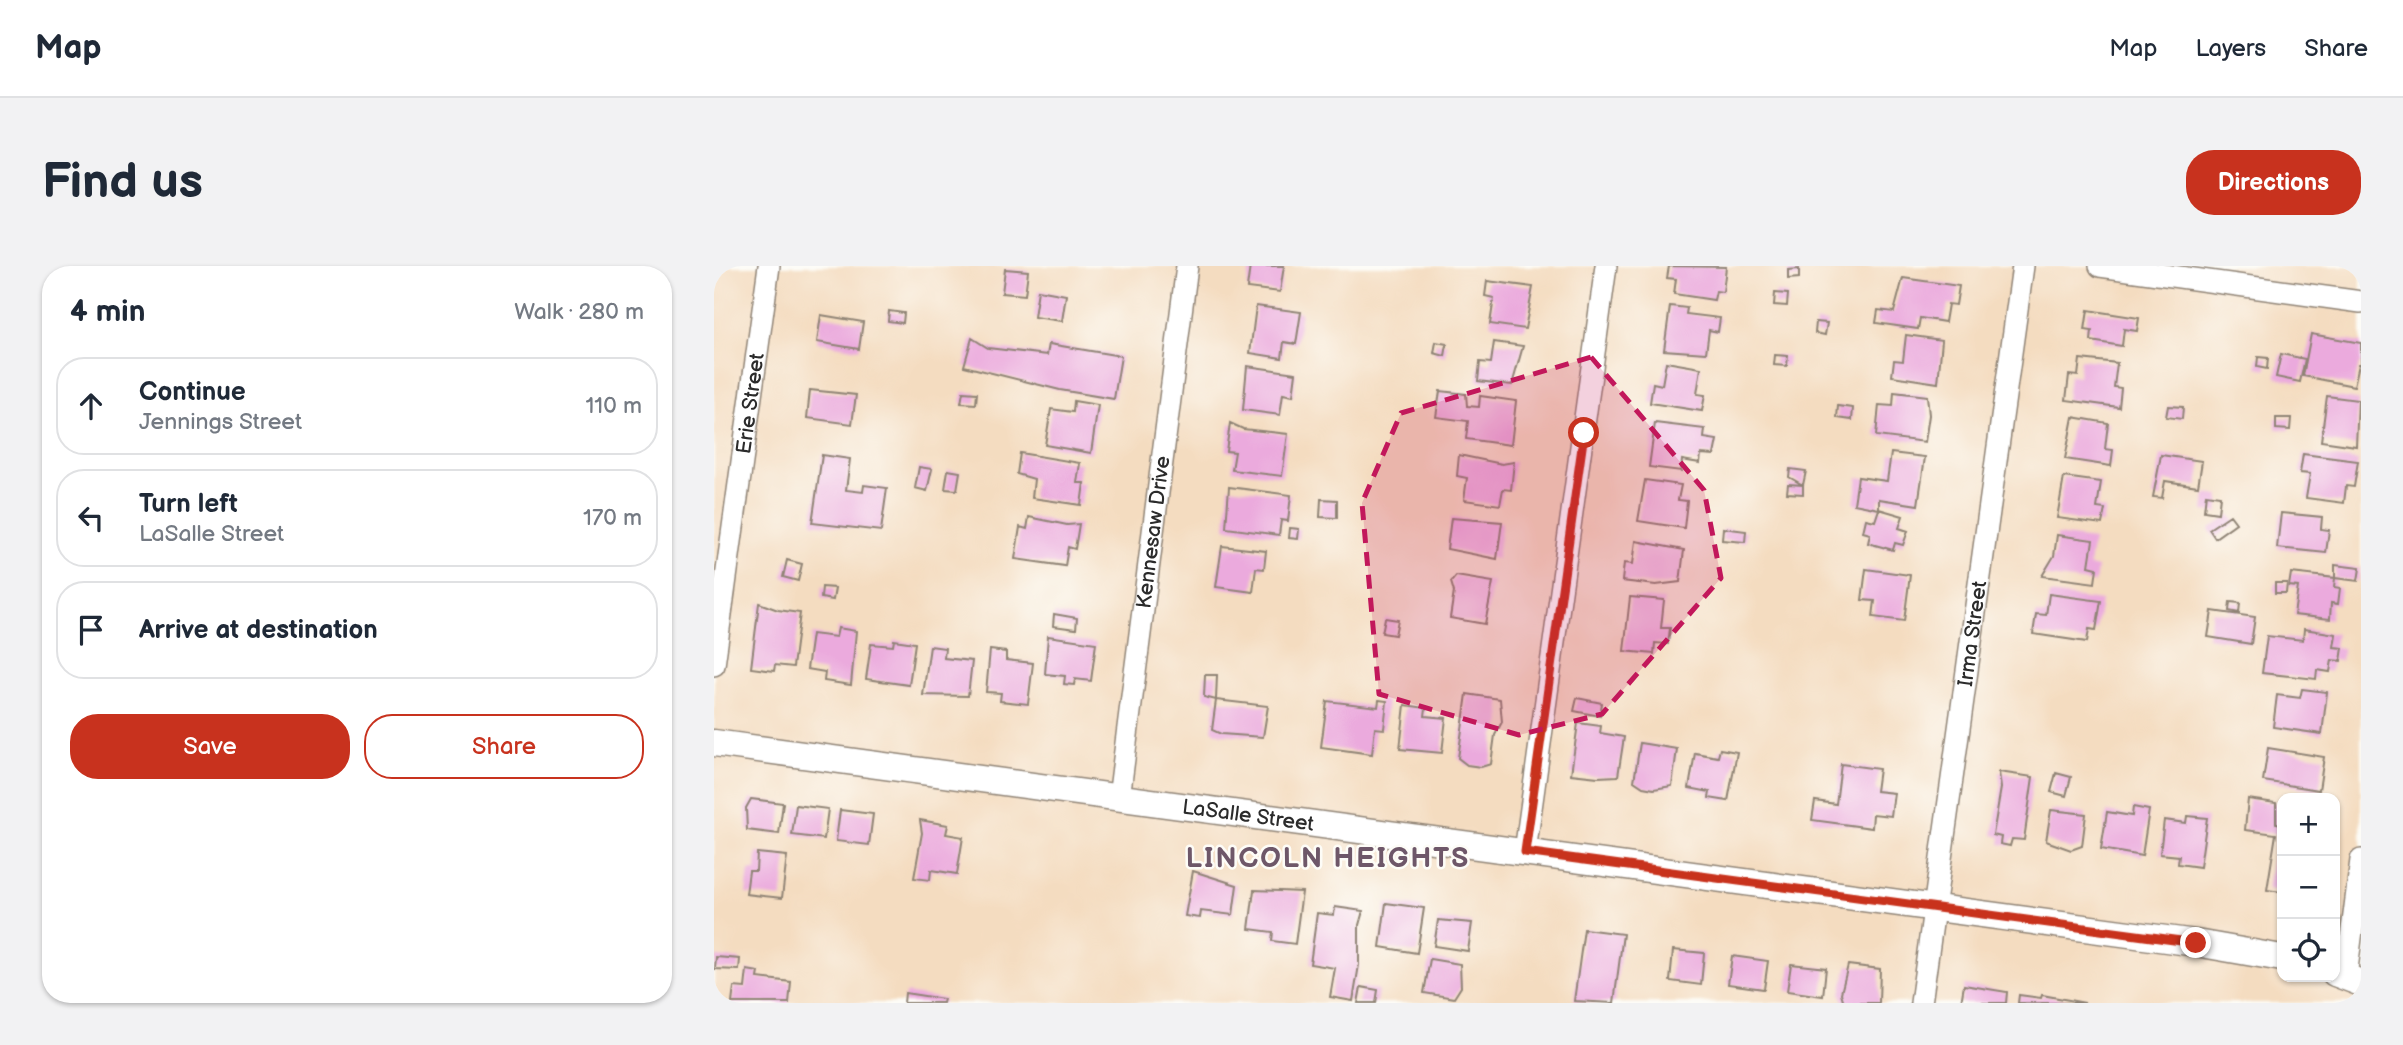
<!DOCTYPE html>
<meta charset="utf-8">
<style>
:root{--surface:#fff;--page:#f2f2f3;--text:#1f2937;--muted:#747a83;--line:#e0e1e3;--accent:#c8321e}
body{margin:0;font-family:"Balsamiq Sans",sans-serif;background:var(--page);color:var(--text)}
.controls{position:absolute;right:21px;bottom:21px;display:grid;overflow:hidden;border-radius:14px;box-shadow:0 2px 5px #0004}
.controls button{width:63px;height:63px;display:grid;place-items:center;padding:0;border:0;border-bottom:2px solid var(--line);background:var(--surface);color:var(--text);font:35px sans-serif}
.stop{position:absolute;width:21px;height:21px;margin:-16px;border:5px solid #c8321e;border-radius:50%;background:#fff}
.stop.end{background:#c8321e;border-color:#fff;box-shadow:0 2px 7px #0008}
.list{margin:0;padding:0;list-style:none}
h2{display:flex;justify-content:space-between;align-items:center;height:91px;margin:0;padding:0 28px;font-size:30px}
h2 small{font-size:23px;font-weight:400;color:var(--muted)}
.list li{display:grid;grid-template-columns:46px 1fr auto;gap:21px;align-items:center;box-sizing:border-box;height:98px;margin:0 14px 14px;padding:0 14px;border:2px solid var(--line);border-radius:28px}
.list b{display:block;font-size:26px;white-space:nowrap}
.list p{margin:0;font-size:23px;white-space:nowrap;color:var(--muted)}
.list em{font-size:23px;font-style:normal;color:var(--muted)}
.actions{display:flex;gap:14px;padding:21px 28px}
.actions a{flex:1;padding:16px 0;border:2px solid var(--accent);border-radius:28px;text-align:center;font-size:24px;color:var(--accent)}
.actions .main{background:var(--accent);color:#fff}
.icon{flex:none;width:38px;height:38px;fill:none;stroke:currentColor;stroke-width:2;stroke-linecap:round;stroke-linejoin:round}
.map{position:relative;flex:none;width:1647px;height:737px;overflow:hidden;border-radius:28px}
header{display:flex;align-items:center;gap:42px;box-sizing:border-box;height:98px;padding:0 35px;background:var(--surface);border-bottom:2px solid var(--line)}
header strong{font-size:33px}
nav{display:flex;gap:38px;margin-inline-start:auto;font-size:24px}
.intro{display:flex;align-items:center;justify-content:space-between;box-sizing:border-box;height:168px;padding:0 42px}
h1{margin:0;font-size:49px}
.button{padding:18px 32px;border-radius:28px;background:var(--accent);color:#fff;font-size:24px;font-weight:700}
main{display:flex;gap:42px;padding:0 42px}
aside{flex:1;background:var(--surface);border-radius:28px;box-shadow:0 2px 5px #0004}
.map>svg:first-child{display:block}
.building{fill:#ebaadd}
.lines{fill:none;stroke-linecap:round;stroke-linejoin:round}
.minor-casing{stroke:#908476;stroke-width:24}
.tertiary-casing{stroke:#908476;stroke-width:29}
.minor{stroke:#fff;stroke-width:21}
.tertiary{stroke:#fff;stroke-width:26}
.route{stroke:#c8321e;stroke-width:9}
.marked{fill:#c2185b;fill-opacity:0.2;stroke:#c2185b;stroke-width:5;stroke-dasharray:14 9;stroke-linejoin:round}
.labels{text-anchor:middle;stroke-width:5;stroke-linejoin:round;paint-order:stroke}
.street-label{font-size:21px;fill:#2b2b2b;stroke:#fdfcf7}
.district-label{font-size:28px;font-weight:bold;letter-spacing:2px;fill:#6e5769;stroke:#fdfcf7}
</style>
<header>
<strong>Map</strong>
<nav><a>Map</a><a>Layers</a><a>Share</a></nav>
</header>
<div class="intro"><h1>Find us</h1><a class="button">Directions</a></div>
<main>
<aside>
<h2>4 min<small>Walk · 280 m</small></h2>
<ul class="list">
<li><svg class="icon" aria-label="ahead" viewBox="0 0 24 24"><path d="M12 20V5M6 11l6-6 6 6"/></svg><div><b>Continue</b><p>Jennings Street</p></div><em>110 m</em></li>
<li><svg class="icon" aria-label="left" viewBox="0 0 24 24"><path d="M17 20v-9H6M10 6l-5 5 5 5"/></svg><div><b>Turn left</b><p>LaSalle Street</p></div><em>170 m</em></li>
<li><svg class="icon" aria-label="arrive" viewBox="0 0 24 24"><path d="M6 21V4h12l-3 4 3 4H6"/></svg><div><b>Arrive at destination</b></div></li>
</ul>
<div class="actions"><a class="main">Save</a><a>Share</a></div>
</aside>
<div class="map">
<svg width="1647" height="737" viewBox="0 0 1647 737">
<rect width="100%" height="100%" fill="#fdfcf7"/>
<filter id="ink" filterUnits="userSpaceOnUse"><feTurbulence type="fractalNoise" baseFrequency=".0143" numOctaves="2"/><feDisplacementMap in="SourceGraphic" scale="14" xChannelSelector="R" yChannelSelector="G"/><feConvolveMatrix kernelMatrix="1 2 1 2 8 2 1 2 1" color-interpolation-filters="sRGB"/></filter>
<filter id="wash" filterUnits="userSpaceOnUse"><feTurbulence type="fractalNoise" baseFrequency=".00686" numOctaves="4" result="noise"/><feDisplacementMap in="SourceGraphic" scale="28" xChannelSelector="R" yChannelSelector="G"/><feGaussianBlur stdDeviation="1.57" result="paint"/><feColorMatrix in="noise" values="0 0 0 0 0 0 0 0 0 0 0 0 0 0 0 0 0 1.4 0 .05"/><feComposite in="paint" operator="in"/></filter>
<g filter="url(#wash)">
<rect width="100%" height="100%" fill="#f4dcc0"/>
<g id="blocks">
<path class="building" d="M 536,0 L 570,0 L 566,26 L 533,22 Z
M 955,0 L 1012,1 L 1009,26 L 1002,25 L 1000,34 L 960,28 L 962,13 L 953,12 Z
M 291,3 L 314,5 L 311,29 L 288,27 Z
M 1085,3 L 1085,12 L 1074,13 L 1074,4 Z
M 1189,12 L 1245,20 L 1242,39 L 1234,38 L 1231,56 L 1206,52 L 1204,63 L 1162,57 L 1164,44 L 1180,46 Z
M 773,15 L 819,21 L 811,63 L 776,58 L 780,32 L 771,30 Z
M 324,24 L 352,29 L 348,55 L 320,51 Z
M 1061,27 L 1074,28 L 1073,40 L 1060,39 Z
M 542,40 L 587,46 L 582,78 L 570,76 L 568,92 L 536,87 Z
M 956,40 L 973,42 L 972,48 L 1006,52 L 1004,66 L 995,64 L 992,87 L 950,84 Z
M 1374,44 L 1425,52 L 1423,65 L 1410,63 L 1408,80 L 1377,75 L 1378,65 L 1371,64 Z
M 175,45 L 190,47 L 189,57 L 174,55 Z
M 107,49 L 149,56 L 145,83 L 103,76 Z
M 1102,56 L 1113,57 L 1111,69 L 1101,67 Z
M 1597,68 L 1647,77 L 1647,98 L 1645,98 L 1640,120 L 1589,110 Z
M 1192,69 L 1228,74 L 1224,117 L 1178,110 L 1180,94 L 1189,95 Z
M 258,72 L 274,82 L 333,89 L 335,78 L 407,90 L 400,133 L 346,124 L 250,100 Z
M 722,76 L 733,78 L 731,90 L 720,87 Z
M 780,76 L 809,80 L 798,119 L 764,115 L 766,96 L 777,97 Z
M 1567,88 L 1591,93 L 1586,116 L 1562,111 Z
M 1061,89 L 1074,90 L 1073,100 L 1060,99 Z
M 1544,91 L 1554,92 L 1553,103 L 1543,101 Z
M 1366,93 L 1403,97 L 1400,121 L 1407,122 L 1405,141 L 1352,134 L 1355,109 L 1364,110 Z
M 952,96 L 987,102 L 983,128 L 991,129 L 988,145 L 936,137 L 939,117 L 948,119 Z
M 533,100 L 582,107 L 579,130 L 569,128 L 566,149 L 529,144 Z
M 96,124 L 142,129 L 138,158 L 93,152 Z
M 726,125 L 752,128 L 753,140 L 765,141 L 766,130 L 802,135 L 797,179 L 752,173 L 754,155 L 722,151 Z
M 249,126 L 263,127 L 262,138 L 247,137 Z
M 1180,126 L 1213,130 L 1215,149 L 1211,176 L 1162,170 L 1165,139 L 1179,140 Z
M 1613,130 L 1644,134 L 1642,180 L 1607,175 Z
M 360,135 L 384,139 L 377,187 L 331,179 L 337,143 L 359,146 Z
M 1124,140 L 1139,142 L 1138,154 L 1123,152 Z
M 1454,140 L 1469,141 L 1468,153 L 1452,151 Z
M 1359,151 L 1394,157 L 1391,183 L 1399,184 L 1397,200 L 1351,193 Z
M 1562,152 L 1577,152 L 1576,164 L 1562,163 Z
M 516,157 L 529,163 L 574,168 L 568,210 L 518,204 L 521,186 L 512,185 Z
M 941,157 L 991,163 L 990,172 L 1003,174 L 1000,189 L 987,188 L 986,197 L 968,194 L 967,205 L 935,201 Z
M 306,187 L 366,197 L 363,217 L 370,217 L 367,239 L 318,232 L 320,213 L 303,208 Z
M 1177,187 L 1211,191 L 1204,239 L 1165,233 L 1165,243 L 1189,250 L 1185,262 L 1194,265 L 1189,279 L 1181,277 L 1179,284 L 1154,277 L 1156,268 L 1149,266 L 1152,253 L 1161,255 L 1165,243 L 1140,238 L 1144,211 L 1173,215 Z
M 1589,188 L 1644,195 L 1640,221 L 1632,220 L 1630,237 L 1592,232 L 1596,208 L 1586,207 Z
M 108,189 L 136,193 L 132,224 L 149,226 L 150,219 L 173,222 L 167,265 L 98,257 Z
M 745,189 L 788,198 L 800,196 L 797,224 L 789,223 L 786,239 L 750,234 L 753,212 L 743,210 Z
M 1447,189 L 1488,195 L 1484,220 L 1451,215 L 1448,232 L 1439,231 Z
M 205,201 L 218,203 L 213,225 L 201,222 Z
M 1076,203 L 1092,205 L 1089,219 L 1075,211 Z
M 234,204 L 246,206 L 243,224 L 231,223 Z
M 1350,211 L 1387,216 L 1383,242 L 1391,243 L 1388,258 L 1343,252 Z
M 931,214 L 967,219 L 964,234 L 973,235 L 970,262 L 924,255 Z
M 1074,218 L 1089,219 L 1089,228 L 1073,227 Z
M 515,221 L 577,229 L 574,255 L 567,254 L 565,269 L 512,262 Z
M 1492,228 L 1506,230 L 1504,247 L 1490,245 Z
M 607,233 L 623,234 L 623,252 L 606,251 Z
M 1567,247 L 1608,251 L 1607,263 L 1615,264 L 1612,287 L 1563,282 Z
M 1516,249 L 1522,257 L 1501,272 L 1495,263 Z
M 315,251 L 353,259 L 365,258 L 361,283 L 354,281 L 351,300 L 301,293 L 306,261 L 313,263 Z
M 737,252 L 788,256 L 783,293 L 733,283 Z
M 576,262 L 585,263 L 584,273 L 575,272 Z
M 1009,262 L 1032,265 L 1031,276 L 1008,274 Z
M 1343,269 L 1379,274 L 1375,300 L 1383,302 L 1381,317 L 1328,310 L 1340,290 Z
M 922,275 L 970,284 L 966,316 L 942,319 L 908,315 L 910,297 L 919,298 Z
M 508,280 L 552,285 L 550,303 L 542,302 L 539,326 L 502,321 Z
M 73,294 L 88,298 L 84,315 L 69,311 Z
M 1621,299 L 1646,302 L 1644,315 L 1621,312 Z
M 1152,303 L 1196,309 L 1190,355 L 1159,351 L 1161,335 L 1148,334 Z
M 1577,307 L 1621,312 L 1620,321 L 1626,322 L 1624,338 L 1617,337 L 1616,353 L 1580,349 L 1584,321 L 1575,320 Z
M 742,310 L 779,316 L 771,358 L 736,352 L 740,326 L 737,316 Z
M 1561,317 L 1573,317 L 1572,327 L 1561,327 Z
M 108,321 L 121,322 L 119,334 L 107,332 Z
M 1335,328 L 1387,335 L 1382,364 L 1375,363 L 1373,376 L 1319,368 L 1322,348 L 1332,349 Z
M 916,331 L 950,334 L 947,362 L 956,362 L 954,378 L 941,377 L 940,388 L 910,385 Z
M 1516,336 L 1526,337 L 1525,347 L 1515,345 Z
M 45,337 L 64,344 L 86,347 L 79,401 L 61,399 L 60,405 L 37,402 Z
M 1498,345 L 1541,351 L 1537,378 L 1494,371 Z
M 340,348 L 363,352 L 362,363 L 339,360 Z
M 671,352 L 684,354 L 681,369 L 668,367 Z
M 124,362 L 142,365 L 137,419 L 110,415 L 111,406 L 93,403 L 98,368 L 122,371 Z
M 1590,363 L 1622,368 L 1620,381 L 1629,382 L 1627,395 L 1618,394 L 1616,406 L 1603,404 L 1602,413 L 1548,407 L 1553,370 L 1589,374 Z
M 334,370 L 382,377 L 377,415 L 361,413 L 360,419 L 350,418 L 351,410 L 331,408 Z
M 180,374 L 201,377 L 195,419 L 152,413 L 157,378 L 179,380 Z
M 216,380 L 231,382 L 230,392 L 258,395 L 254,430 L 209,429 Z
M 276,384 L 292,386 L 292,394 L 319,397 L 314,438 L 286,435 L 287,427 L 272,426 Z
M 491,409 L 503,409 L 502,434 L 490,431 Z
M 1588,423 L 1613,426 L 1608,468 L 1559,461 L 1563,429 L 1586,432 Z
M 753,428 L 786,433 L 788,456 L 781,469 L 777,498 L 767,501 L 753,499 L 744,492 Z
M 863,432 L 888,437 L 886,450 L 860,445 Z
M 502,434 L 554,440 L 549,471 L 507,468 L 498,464 Z
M 665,434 L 673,435 L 670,463 L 661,462 L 658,488 L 607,481 L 613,435 L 664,441 Z
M 691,439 L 712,442 L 711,450 L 732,452 L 728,487 L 686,483 Z
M 864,457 L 887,460 L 886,467 L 910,471 L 904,510 L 884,511 L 857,508 Z
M 926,477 L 963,483 L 958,520 L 940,523 L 929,521 L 920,515 Z
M 1554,482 L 1610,491 L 1605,524 L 1549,515 Z
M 1006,483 L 1023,486 L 1014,535 L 995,532 L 996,526 L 975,522 L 981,487 L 1004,491 Z
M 1127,498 L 1165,503 L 1162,525 L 1180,527 L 1177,550 L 1159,548 L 1158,562 L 1098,554 L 1101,535 L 1122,538 Z
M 1285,506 L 1319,511 L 1310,574 L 1298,573 L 1296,580 L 1286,578 L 1287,571 L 1279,569 L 1287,522 Z
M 1342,507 L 1357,511 L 1352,530 L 1337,526 Z
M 37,533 L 69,537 L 65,568 L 33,564 L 32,542 Z
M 1534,533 L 1562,537 L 1562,557 L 1568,558 L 1568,626 L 1553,624 L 1562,568 L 1531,564 Z
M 82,539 L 114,543 L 110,573 L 78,569 Z
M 1419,541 L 1435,544 L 1428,590 L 1387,583 L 1393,546 L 1418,550 Z
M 126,544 L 159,548 L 155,579 L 122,575 Z
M 1337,544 L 1372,548 L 1368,580 L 1357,584 L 1332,575 Z
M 1473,550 L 1493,552 L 1486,601 L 1464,598 L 1465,590 L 1446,588 L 1450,554 L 1472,557 Z
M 206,554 L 234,559 L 232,568 L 249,571 L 243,608 L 217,604 L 216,614 L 200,612 L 208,567 Z
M 43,587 L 73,590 L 68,632 L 32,628 L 35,605 L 42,605 Z
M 479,605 L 523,619 L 519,649 L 487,645 L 486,652 L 471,650 Z
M 540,624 L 588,626 L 581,678 L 558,675 L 559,666 L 535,663 Z
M 672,637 L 710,642 L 703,687 L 666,681 Z
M 621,641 L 649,645 L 645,659 L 645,699 L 639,735 L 616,731 L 621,702 L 596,698 L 603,647 L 620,649 Z
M 724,654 L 758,657 L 754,685 L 720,680 Z
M 870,663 L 909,668 L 900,737 L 860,735 Z
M 959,684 L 990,687 L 987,719 L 956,715 Z
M 1018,690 L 1054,695 L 1050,723 L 1014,718 Z
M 2,691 L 26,693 L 25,704 L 1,703 Z
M 716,693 L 746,698 L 747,721 L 740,732 L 710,727 Z
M 1077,698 L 1112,702 L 1109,730 L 1073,725 Z
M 1134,699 L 1166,703 L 1165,737 L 1130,737 L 1127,727 Z
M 33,704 L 45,706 L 44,712 L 77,716 L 75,737 L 18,737 L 20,721 L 31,722 Z
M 1250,719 L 1293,726 L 1292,737 L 1247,737 Z
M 647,721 L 664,724 L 662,737 L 644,737 Z
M 191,727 L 230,733 L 229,737 L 190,737 Z
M 1305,729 L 1327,732 L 1328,729 L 1371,737 L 1304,737 Z"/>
</g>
</g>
<g filter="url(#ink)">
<use href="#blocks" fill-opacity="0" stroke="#908476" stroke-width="2"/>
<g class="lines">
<defs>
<g id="minor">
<path d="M 1386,0 L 1647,36"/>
<path id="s1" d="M 0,399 L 55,0"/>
<path id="s2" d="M 405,532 L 473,0"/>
<path d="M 811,586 L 892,0"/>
<path d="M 1632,711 L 1647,594"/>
<path id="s3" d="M 1207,737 L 1309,0"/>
</g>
<g id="tertiary">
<path id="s4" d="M 0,477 L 1482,677 L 1568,692"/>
<path d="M 1621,707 L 1647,717"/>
</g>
</defs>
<use href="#minor" class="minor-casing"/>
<use href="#tertiary" class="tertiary-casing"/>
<use href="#minor" class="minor"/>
<use href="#tertiary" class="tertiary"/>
</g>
</g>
<g class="lines" filter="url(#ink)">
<path class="route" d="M 870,167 L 811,586 L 1482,677"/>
</g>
<path class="marked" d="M 877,91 L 990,224 L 1007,312 L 888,448 L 805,469 L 665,428 L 648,237 L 687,147 Z"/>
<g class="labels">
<g class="street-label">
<text dy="7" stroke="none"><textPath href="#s1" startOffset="264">Erie Street</textPath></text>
<text dy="7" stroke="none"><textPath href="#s2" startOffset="268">Kennesaw Drive</textPath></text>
<text dy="7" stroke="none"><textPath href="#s3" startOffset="373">Irma Street</textPath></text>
<text dy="7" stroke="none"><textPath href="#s4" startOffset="539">LaSalle Street</textPath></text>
</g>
<g class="district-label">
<text x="614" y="601">LINCOLN HEIGHTS</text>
</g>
</g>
</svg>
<div class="controls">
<button>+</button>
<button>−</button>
<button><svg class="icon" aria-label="locate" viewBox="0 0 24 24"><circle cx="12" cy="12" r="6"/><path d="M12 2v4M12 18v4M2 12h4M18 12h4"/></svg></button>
</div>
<div class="stop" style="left:870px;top:167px"></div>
<div class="stop end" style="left:1482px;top:677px"></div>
</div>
</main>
